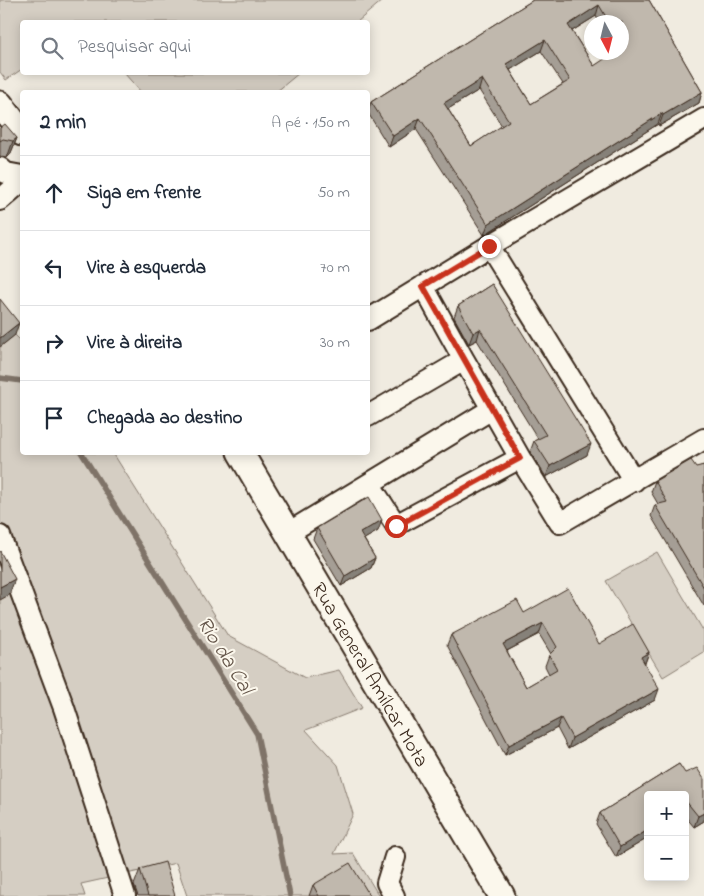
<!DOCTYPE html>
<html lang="pt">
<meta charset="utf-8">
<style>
:root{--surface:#fff;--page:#f2f2f3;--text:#1f2937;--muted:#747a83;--line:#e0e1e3}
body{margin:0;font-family:"Indie Flower",sans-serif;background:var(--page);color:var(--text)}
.controls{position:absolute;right:15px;bottom:15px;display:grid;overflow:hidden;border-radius:5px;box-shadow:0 2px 12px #0003}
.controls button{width:45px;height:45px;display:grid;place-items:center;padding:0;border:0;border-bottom:1px solid var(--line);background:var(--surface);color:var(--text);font:25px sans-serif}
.compass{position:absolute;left:584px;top:15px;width:45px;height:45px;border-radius:50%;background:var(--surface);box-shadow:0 2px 12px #0003;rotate:173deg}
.stop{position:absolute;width:15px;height:15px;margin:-11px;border:4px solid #c8321e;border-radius:50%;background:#fff}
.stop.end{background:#c8321e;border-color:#fff;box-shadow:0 1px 5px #0008}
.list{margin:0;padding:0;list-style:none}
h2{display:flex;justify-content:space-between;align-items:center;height:65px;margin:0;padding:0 20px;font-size:21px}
h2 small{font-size:16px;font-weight:400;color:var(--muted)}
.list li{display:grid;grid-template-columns:32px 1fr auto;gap:15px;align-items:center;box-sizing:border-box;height:75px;padding:0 20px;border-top:1px solid var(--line)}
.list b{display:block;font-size:19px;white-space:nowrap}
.list em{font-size:16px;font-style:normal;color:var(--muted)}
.icon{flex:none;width:28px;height:28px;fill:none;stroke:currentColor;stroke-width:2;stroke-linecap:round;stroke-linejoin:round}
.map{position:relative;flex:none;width:704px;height:896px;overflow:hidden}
.search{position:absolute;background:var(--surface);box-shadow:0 2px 12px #0003;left:20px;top:20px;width:350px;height:55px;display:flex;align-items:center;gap:12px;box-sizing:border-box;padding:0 18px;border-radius:5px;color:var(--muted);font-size:19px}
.panel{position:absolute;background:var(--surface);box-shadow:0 2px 12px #0003;left:20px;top:90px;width:350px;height:365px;border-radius:5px}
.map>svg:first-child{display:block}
.green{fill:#d5cec3;stroke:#887c70}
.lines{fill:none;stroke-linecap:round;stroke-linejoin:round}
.stream{stroke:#7f7367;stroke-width:5.5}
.minor-casing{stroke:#3b2a1e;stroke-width:24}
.major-casing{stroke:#3b2a1e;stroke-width:29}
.minor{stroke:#fbf7ec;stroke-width:20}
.major{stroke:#fbf7ec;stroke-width:25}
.wall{fill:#a59e95;stroke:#3b2a1e;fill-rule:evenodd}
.shaded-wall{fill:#868179;stroke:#3b2a1e}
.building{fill:#c0b8ad;stroke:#3b2a1e;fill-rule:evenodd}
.route{stroke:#c8321e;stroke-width:6}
.labels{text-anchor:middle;stroke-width:4;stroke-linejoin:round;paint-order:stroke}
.street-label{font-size:20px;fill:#3b2a1e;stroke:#fbf7ec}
.water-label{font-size:21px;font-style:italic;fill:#635448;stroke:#fbf7ec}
</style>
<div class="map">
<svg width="704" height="896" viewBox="0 0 704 896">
<rect width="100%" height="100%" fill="#f0ebe0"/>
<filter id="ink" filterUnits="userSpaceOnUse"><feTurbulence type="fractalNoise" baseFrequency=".02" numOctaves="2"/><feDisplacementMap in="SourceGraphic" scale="10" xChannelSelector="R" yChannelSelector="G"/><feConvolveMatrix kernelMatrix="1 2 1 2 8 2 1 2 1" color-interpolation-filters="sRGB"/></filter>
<g filter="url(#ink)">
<path class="green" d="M 0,0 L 383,0 L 357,22 L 22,22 L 22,69 L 6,80 L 0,72 Z
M 124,73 L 299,73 L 276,92 L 141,92 Z
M 15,335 L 22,342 L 22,452 L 113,453 L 228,636 L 305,678 L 339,670 L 362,708 L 306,730 L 338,765 L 353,814 L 334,854 L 353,853 L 379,896 L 187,896 L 176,863 L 81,884 L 85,896 L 0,896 L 0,347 Z
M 657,552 L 704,632 L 704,652 L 663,677 L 606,581 Z"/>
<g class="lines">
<path class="stream" d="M 0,378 L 22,381
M 81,452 L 257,734 L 290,896"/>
<defs>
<path id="minor" d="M 0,168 L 6,173 L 22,176
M 0,200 L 22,181
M 423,286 L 464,360
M 368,320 L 489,246
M 368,416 L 464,360 L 520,458
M 634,481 L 489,246 L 704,119
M 370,485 L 396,525 L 520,458 L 560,523 L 704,439
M 288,533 L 492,409
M 0,536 L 64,708 L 125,896
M 394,896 L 387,883 L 395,857"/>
<g id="major">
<path d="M 0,104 L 22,133"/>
<path id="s1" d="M 240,452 L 502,896"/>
</g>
</defs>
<use href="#minor" class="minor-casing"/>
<use href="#major" class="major-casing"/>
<use href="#minor" class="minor"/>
<use href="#major" class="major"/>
</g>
<path class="wall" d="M 533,0 L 649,0 L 702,92 L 699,103 L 659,126 L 658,124 L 484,235 L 416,129 L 389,147 L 368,113 L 368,112 L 371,102 ZM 596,16 L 599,22 L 622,22 L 622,52 L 594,66 L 572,31 ZM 541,51 L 563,84 L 531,104 L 510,70 ZM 479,90 L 502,126 L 471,146 L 448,109 Z
M 0,128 L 17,138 L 10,155 L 7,158 L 0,157 Z
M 492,284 L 587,455 L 546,477 L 530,452 L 534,441 L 538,439 L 477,340 L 469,344 L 454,317 L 458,306 Z
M 704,465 L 704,606 L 651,516 L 655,505 L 658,504 L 651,492 L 655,481 Z
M 317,528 L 378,531 L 364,539 L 375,558 L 371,568 L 341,586 L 313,539 Z
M 524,613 L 599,644 L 649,652 L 645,663 L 645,664 L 655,700 L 568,749 L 557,728 L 505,755 L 447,645 L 451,635 ZM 539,634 L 551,654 L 549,655 L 545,666 L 549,674 L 526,687 L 507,651 Z
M 679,764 L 704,821 L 694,827 L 685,816 L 685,795 L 648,795 L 648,838 L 616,857 L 596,824 L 600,813 Z
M 140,869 L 175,896 L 138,896 L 134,885 Z
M 313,885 L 370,896 L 309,896 Z"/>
<path class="shaded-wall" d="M 599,5 L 596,16 L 564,36 L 568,25 Z
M 545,40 L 541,51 L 502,75 L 506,64 Z
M 482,79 L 479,90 L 440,114 L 444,103 Z
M 702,92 L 699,103 L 659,126 L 663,115 Z
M 662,113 L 658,124 L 484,235 L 488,224 Z
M 420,118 L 416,129 L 389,147 L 393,136 Z
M 17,138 L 10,155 L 7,158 L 13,141 Z
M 19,323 L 15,335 L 0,347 L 0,338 Z
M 480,329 L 477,340 L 469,344 L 473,333 Z
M 591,444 L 587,455 L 546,477 L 550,466 Z
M 382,520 L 378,531 L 356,544 L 360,533 Z
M 375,558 L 371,568 L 341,586 L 345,576 Z
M 15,579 L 9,595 L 0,600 L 0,587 Z
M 543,623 L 539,634 L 499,655 L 503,644 Z
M 649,652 L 645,663 L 637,668 L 641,657 Z
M 659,689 L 655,700 L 568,749 L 572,738 Z
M 561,718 L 557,728 L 505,755 L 509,745 Z
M 704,813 L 704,821 L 694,827 L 698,816 Z
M 648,830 L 648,838 L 616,857 L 620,847 Z"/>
<path class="building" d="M 533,0 L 649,0 L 702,92 L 663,115 L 662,113 L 488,224 L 420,118 L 393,136 L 371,102 ZM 599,5 L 609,22 L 622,22 L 622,44 L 623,47 L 622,48 L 622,52 L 615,52 L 594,66 L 568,25 ZM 545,40 L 570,80 L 531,104 L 506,64 ZM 482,79 L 509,121 L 471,146 L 444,103 Z
M 5,124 L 17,138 L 13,141 L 3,139 L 0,141 L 0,128 Z
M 492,284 L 591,444 L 550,466 L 534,441 L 546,435 L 480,329 L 473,333 L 458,306 Z
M 0,299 L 19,323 L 0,338 Z
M 691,460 L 696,467 L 704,465 L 704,588 L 655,505 L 667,502 L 655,481 Z
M 369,497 L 382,520 L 360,533 L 375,558 L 345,576 L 317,528 Z
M 0,551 L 15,579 L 0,587 Z
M 568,588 L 599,644 L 633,624 L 649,652 L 641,657 L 659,689 L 572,738 L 561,718 L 509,745 L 451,635 L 517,600 L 524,613 ZM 543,623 L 557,647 L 549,655 L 557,669 L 526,687 L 503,644 Z
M 679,764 L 685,773 L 697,768 L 704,779 L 704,813 L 698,816 L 685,800 L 685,795 L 648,795 L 648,830 L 620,847 L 600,813 Z
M 165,862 L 175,896 L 148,896 L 140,869 Z
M 350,863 L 370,896 L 319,896 L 313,885 Z"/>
</g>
<g class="lines" filter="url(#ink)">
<path class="route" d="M 396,526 L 520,458 L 423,286 L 489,246"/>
</g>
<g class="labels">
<g class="street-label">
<text dy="7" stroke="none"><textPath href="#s1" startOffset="258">Rua General Amílcar Mota</textPath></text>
</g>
<g class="water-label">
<text transform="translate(226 655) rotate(58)" y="7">Rio da Cal</text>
</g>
</g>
</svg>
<div class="controls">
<button>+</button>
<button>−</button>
</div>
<svg class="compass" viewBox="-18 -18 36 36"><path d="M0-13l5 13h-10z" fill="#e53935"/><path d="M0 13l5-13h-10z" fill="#747a83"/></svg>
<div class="stop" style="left:396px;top:526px"></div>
<div class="stop end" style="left:489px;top:246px"></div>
<div class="search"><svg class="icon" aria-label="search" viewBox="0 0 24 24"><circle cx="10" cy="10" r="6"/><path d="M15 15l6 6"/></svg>Pesquisar aqui</div>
<section class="panel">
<h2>2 min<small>A pé · 150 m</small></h2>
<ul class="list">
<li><svg class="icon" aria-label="ahead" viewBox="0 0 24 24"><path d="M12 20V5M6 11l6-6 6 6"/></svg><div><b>Siga em frente</b></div><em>50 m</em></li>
<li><svg class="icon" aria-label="left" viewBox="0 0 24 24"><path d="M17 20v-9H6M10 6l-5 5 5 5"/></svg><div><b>Vire à esquerda</b></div><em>70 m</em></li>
<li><svg class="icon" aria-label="right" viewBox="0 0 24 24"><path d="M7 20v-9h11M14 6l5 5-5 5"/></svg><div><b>Vire à direita</b></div><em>30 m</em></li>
<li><svg class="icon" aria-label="arrive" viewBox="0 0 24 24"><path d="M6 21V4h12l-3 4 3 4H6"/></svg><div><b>Chegada ao destino</b></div></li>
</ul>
</section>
</div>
